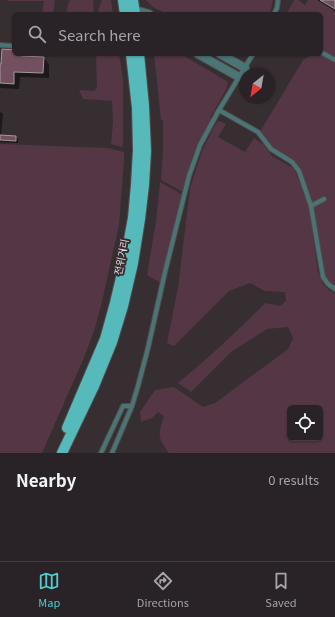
<!DOCTYPE html>
<meta charset="utf-8">
<style>
:root{--surface:#292226;--page:#352f32;--text:#f1f3f6;--muted:#a5a4a7;--line:#453f43;--accent:#52cdcc}
body{margin:0;font-family:Georgia,"Noto Sans KR",serif;background:var(--page);color:var(--text)}
.controls{position:absolute;right:12px;bottom:12px;display:grid;overflow:hidden;border-radius:6px;box-shadow:0 1px 3px #0004}
.controls button{width:36px;height:36px;display:grid;place-items:center;padding:0;border:0;border-bottom:1px solid var(--line);background:var(--surface);color:var(--text);font:20px sans-serif}
.compass{position:absolute;left:239px;top:68px;width:36px;height:36px;border-radius:50%;background:var(--surface);box-shadow:0 1px 3px #0004;rotate:211deg}
.list{margin:0;padding:0;list-style:none}
h2{display:flex;justify-content:space-between;align-items:center;height:52px;margin:0;padding:0 16px;font-size:17px}
h2 small{font-size:13px;font-weight:400;color:var(--muted)}
.icon{flex:none;width:22px;height:22px;fill:none;stroke:currentColor;stroke-width:2;stroke-linecap:round;stroke-linejoin:round}
.map{position:relative;flex:none;width:335px;height:453px;overflow:hidden}
.search{position:absolute;background:var(--surface);box-shadow:0 1px 3px #0004;left:12px;right:12px;top:12px;height:44px;display:flex;align-items:center;gap:10px;box-sizing:border-box;padding:0 14px;border-radius:6px;color:var(--muted);font-size:15px}
.sheet{height:108px;background:var(--surface)}
nav{display:flex;justify-content:space-around;align-items:center;box-sizing:border-box;height:56px;border-top:1px solid var(--line);background:var(--surface);font-size:11px;color:var(--muted)}
nav a{display:grid;justify-items:center;gap:2px}
nav .on{color:var(--accent)}
.map>svg:first-child{display:block}
.green{fill:#543644;fill-rule:evenodd}
.shadow{fill:#0007}
.building{fill:#725060;stroke:#a3999d}
.lines{fill:none;stroke-linecap:round;stroke-linejoin:round}
.lane-casing{stroke:#534a4e;stroke-width:6}
.street-casing{stroke:#534a4e;stroke-width:10}
.primary-casing{stroke:#534a4e;stroke-width:12}
.lane{stroke:#497675;stroke-width:4}
.street{stroke:#497675;stroke-width:8}
.primary{stroke:#55bab9;stroke-width:10}
.labels{text-anchor:middle;stroke-width:4;stroke-linejoin:round;paint-order:stroke}
.street-label{font-size:10px;fill:#e5dfe2;stroke:#372e32}
</style>
<div class="map">
<svg width="335" height="453" viewBox="0 0 335 453">
<rect width="100%" height="100%" fill="#372e32"/>
<path class="green" d="M 8,0 L 55,0 L 53,14 L 42,14 L 44,1 L 8,1 Z
M 71,0 L 93,0 L 94,14 L 78,14 L 66,13 L 69,1 Z
M 102,0 L 111,0 L 113,14 L 98,14 L 98,11 Z
M 146,0 L 273,0 L 270,14 L 167,14 L 153,7 Z
M 294,0 L 298,0 L 305,5 L 308,0 L 317,0 L 335,11 L 335,57 L 321,49 L 321,14 L 286,14 Z
M 96,54 L 119,54 L 123,78 L 123,146 L 122,147 L 111,144 L 113,122 L 112,101 L 83,99 L 79,90 L 94,91 L 97,88 Z
M 154,54 L 181,54 L 225,80 L 228,83 L 226,90 L 210,118 L 212,119 L 194,152 L 186,177 L 183,192 L 161,180 L 163,152 L 163,120 L 161,120 Z
M 313,54 L 321,54 L 335,59 L 335,292 L 326,285 L 321,277 L 310,206 L 298,172 L 291,163 L 274,154 L 269,150 L 258,135 L 303,60 Z
M 219,121 L 226,124 L 218,137 L 245,152 L 254,138 L 264,145 L 272,156 L 293,168 L 296,173 L 309,206 L 318,272 C 321,282 325,289 335,293 L 335,453 L 169,453 C 157,437 158,435 164,416 L 158,412 L 152,418 L 141,422 L 140,412 L 155,390 L 174,387 L 203,407 L 215,403 L 288,349 L 293,338 L 288,327 L 267,329 L 231,352 L 191,392 L 178,383 C 208,358 237,332 265,303 L 280,306 L 286,301 L 285,292 L 265,291 L 250,283 L 229,291 L 174,346 L 167,343 L 178,288 L 190,188 L 202,151 L 216,123 ZM 290,408 L 320,408 L 320,438 L 290,438 Z
M 0,144 L 108,148 L 124,152 L 124,161 L 119,225 L 101,306 L 94,331 L 83,360 L 42,453 L 0,453 Z
M 160,182 L 183,195 L 161,283 L 147,275 L 156,221 Z"/>
<path class="shadow" d="M 318,0 L 335,0 L 335,11 L 321,2 Z
M 14,51 L 14,54 L 25,54 L 28,57 L 44,58 L 49,64 L 49,78 L 20,77 L 19,89 L 0,88 L 0,65 L 2,65 Z
M 0,112 L 3,114 L 1,135 L 16,137 L 18,139 L 18,143 L 0,142 Z"/>
<path class="building" d="M 320,0 L 335,0 L 335,9 Z
M 2,49 L 14,50 L 14,54 L 23,54 L 22,56 L 44,57 L 43,73 L 14,72 L 14,84 L 0,83 L 0,64 L 1,64 Z
M 0,135 L 16,136 L 16,141 L 0,140 Z"/>
<g class="lines">
<defs>
<path id="lane" d="M 274,14 L 277,8 L 278,0
M 0,45 L 14,46
M 321,52 L 335,60
M 219,110 L 258,132 L 271,149 L 292,162 L 299,171 L 311,206 L 323,277 L 328,284 L 335,289
M 311,206 L 324,199
M 101,453 L 123,406 L 132,406
M 112,453 L 132,406 L 138,386 L 148,348 L 165,272 L 189,176 L 200,145 L 219,110 L 253,54"/>
<path id="street" d="M 135,10 L 149,14
M 198,54 L 239,77
M 220,54 L 245,68"/>
<path id="primary" d="M 123,0 L 125,14
M 133,0 L 135,14
M 67,428 L 105,339 L 115,303 L 125,261 L 133,218 L 136,185 L 138,150 L 137,108 L 131,54
M 62,453 L 94,386 L 112,342 L 123,306 L 133,263 L 140,219 L 144,185 L 146,151 L 144,106 L 139,54"/>
</defs>
<use href="#lane" class="lane-casing"/>
<use href="#street" class="street-casing"/>
<use href="#primary" class="primary-casing"/>
<use href="#lane" class="lane"/>
<use href="#street" class="street"/>
<use href="#primary" class="primary"/>
</g>
<g class="labels">
<g class="street-label">
<text transform="translate(121 257) rotate(-79)" y="4">전위거리</text>
</g>
</g>
</svg>
<div class="controls">
<button><svg class="icon" aria-label="locate" viewBox="0 0 24 24"><circle cx="12" cy="12" r="6"/><path d="M12 2v4M12 18v4M2 12h4M18 12h4"/></svg></button>
</div>
<svg class="compass" viewBox="-18 -18 36 36"><path d="M0-13l5 13h-10z" fill="#e53935"/><path d="M0 13l5-13h-10z" fill="#a5a4a7"/></svg>
<div class="search"><svg class="icon" aria-label="search" viewBox="0 0 24 24"><circle cx="10" cy="10" r="6"/><path d="M15 15l6 6"/></svg>Search here</div>
</div>
<section class="sheet">
<h2>Nearby<small>0 results</small></h2>
<ul class="list">
</ul>
</section>
<nav>
<a class="on"><svg class="icon" aria-label="map" viewBox="0 0 24 24"><path d="M3 6l6-2 6 2 6-2v14l-6 2-6-2-6 2zM9 4v14M15 6v14"/></svg>Map</a>
<a><svg class="icon" aria-label="directions" viewBox="0 0 24 24"><path d="M12 3l9 9-9 9-9-9zM9 14v-3h6M13 9l2 2-2 2"/></svg>Directions</a>
<a><svg class="icon" aria-label="saved" viewBox="0 0 24 24"><path d="M7 4h10v16l-5-4-5 4z"/></svg>Saved</a>
</nav>
